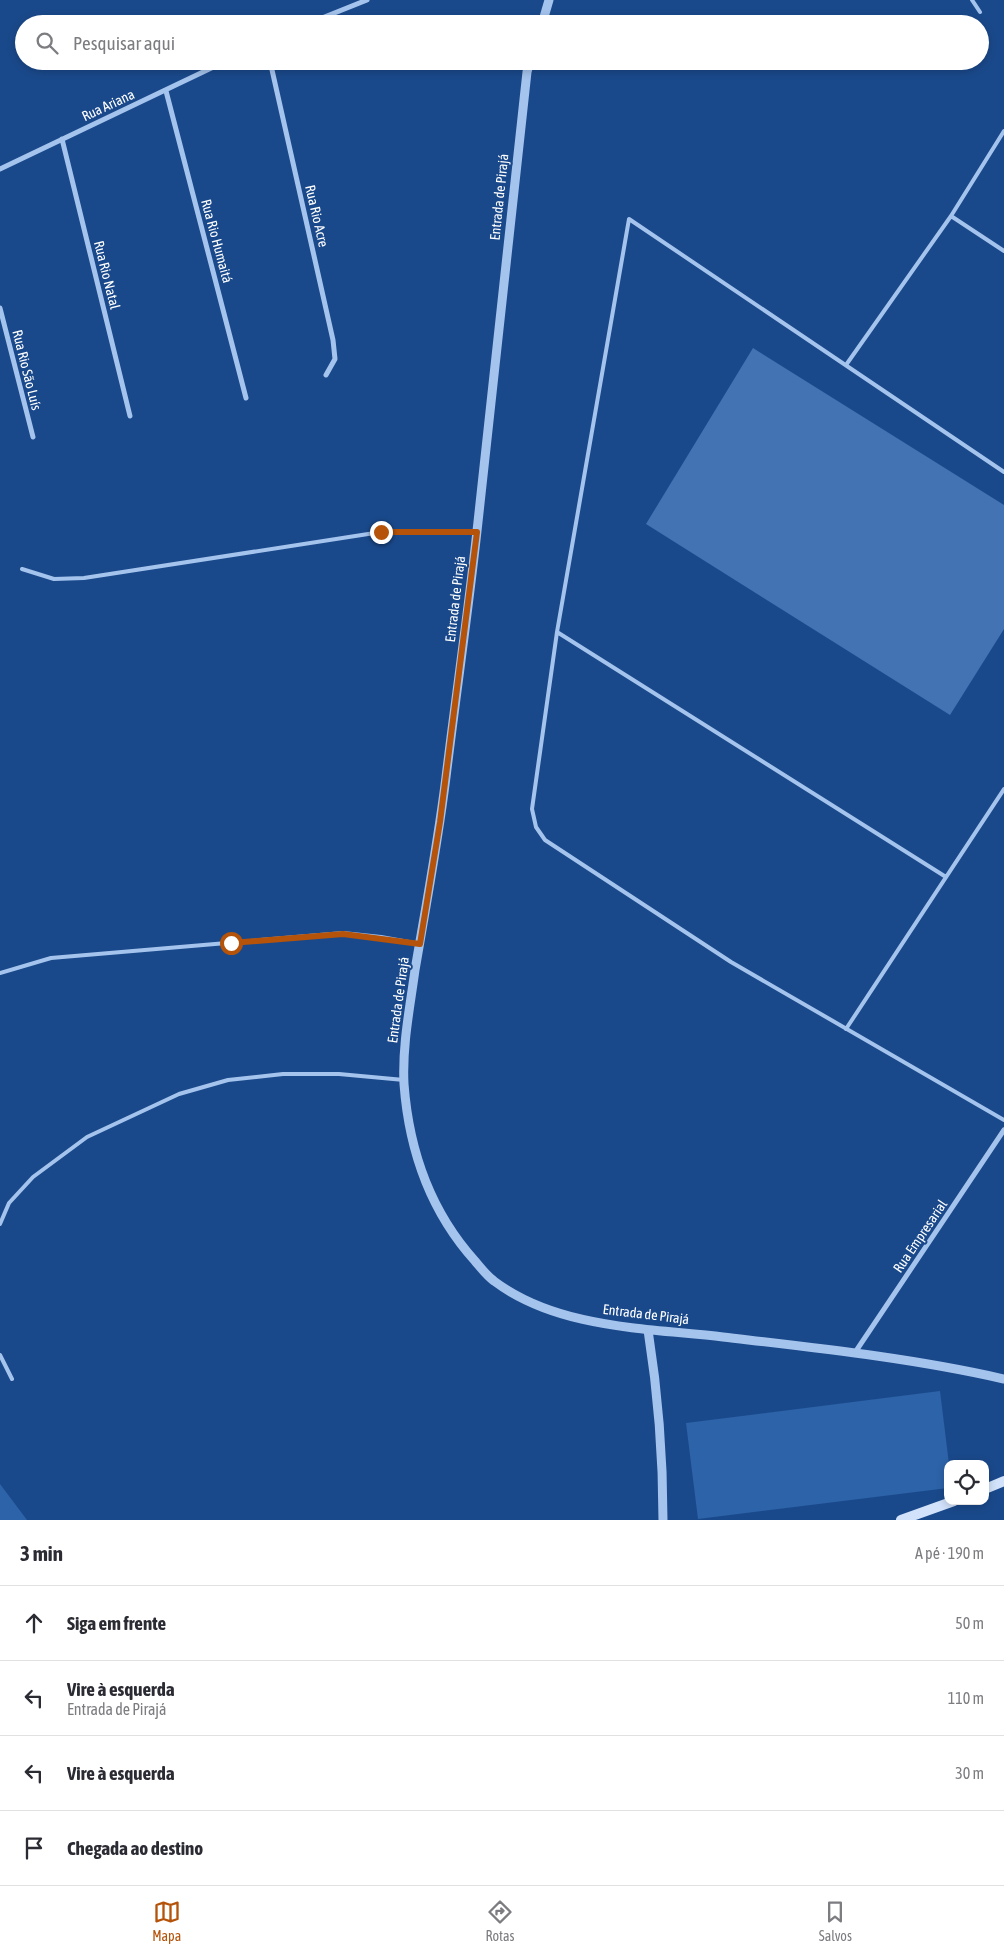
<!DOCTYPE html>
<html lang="pt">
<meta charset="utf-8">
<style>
:root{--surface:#fff;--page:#f7f7f7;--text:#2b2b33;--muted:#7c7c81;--line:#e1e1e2;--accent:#b45309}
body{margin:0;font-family:"Asap Condensed",sans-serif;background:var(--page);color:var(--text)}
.controls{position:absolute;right:15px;bottom:15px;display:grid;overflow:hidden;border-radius:10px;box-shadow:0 2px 8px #0003}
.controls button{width:45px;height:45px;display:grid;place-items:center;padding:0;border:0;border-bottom:1px solid var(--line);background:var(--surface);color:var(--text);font:25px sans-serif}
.stop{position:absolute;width:15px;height:15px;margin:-11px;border:4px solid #b45309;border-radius:50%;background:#fff}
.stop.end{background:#b45309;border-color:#fff;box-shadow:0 1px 5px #0008}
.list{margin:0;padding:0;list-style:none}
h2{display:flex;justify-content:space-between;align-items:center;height:65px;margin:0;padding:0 20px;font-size:21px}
h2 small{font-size:16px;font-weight:400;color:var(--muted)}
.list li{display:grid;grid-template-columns:32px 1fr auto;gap:15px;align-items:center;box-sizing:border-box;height:75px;padding:0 20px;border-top:1px solid var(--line)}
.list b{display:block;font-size:19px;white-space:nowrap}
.list p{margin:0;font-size:16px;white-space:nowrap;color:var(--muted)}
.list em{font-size:16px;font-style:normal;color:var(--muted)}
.icon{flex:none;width:28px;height:28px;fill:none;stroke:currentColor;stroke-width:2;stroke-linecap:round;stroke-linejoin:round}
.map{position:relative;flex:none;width:1004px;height:1520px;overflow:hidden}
.search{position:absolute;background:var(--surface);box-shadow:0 2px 8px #0003;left:15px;right:15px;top:15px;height:55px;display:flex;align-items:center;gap:12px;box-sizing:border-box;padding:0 18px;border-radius:28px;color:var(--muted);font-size:19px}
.sheet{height:365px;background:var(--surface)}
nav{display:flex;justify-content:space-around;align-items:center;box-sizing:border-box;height:70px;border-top:1px solid var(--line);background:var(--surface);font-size:14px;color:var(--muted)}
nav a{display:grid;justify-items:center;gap:2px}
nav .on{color:var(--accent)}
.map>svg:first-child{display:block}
.green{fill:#2d63a9}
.building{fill:#4373b3}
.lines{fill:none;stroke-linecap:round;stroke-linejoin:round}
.service{stroke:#a5c4ed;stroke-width:4}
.minor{stroke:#a5c4ed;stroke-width:5}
.tertiary{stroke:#a5c4ed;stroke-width:9}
.secondary{stroke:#d2e2fa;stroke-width:10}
.route{stroke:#b45309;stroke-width:6}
.labels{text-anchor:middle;stroke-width:4;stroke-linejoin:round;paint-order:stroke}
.street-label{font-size:14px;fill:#fff;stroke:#1a498b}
</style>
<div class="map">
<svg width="1004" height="1520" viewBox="0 0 1004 1520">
<rect width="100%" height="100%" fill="#1a498b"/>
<path class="green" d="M 940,1391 L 949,1464 L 948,1464 L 948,1488 L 698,1519 L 686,1423 Z
M 0,1484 L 27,1520 L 0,1520 Z"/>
<path class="building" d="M 753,348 L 1004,505 L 1004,629 L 950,715 L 646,524 Z"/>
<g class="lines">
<path class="service" d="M 972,0 L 980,12
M 951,216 L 1004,251
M 846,365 L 951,216 L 1004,131
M 1004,472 L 629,219 L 557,632 L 532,809 L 536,827 L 545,840 L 731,962 L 1004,1120
M 22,569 L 54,579 L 84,578 L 381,532 L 477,532
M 557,632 L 946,877
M 0,973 L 51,958 L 343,933 L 381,937 L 420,944
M 846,1029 L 1004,789
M 0,1224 L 9,1203 L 33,1177 L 87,1137 L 179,1094 L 228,1080 L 283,1074 L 339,1074 L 404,1080
M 0,1355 L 12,1379"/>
<path class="minor" d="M 307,24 L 367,0
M 270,61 L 333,340 L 335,359 L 326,375
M 166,91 L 246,398
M 62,139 L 130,416
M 0,169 L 226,61
M 0,308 L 33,437
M 854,1354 L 1004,1130"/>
<path class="tertiary" d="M 542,24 L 549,0
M 530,61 L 527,72 C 509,225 495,378 477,531 C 468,613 456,695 446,777 C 438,842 426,906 415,970 C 410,1007 402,1046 404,1084 C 409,1151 430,1211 475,1261 C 481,1268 487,1276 494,1281 C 558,1329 647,1328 723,1337 C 817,1348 912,1358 1004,1379
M 648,1330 C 658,1393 663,1456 663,1520"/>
<path class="secondary" d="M 985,1489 L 1004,1481
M 901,1520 L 954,1501"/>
</g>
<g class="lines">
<path class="route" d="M 231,943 L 343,934 L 420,944 L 440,822 L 477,532 L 381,532"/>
</g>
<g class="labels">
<g class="street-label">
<text transform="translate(108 105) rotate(-25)" y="5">Rua Ariana</text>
<text transform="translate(499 197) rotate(-84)" y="5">Entrada de Pirajá</text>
<text transform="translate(317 216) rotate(77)" y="5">Rua Rio Acre</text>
<text transform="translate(217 241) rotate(75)" y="5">Rua Rio Humaitá</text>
<text transform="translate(107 275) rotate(76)" y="5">Rua Rio Natal</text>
<text transform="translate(27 370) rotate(76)" y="5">Rua Rio São Luís</text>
<text transform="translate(455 599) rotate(-83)" y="5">Entrada de Pirajá</text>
<text transform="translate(398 1000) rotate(-82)" y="5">Entrada de Pirajá</text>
<text transform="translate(920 1236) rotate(-56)" y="5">Rua Empresarial</text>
<text transform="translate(646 1314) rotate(7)" y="5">Entrada de Pirajá</text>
</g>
</g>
</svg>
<div class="controls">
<button><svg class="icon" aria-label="locate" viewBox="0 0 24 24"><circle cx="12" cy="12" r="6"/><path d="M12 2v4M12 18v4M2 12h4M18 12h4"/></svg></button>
</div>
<div class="stop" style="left:231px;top:943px"></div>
<div class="stop end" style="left:381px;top:532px"></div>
<div class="search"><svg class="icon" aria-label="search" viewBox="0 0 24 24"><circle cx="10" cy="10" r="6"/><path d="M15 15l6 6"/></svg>Pesquisar aqui</div>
</div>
<section class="sheet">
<h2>3 min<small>A pé · 190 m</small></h2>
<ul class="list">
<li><svg class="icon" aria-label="ahead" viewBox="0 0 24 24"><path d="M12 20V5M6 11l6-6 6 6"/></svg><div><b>Siga em frente</b></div><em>50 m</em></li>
<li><svg class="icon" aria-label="left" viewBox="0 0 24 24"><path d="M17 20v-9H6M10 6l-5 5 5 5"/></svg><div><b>Vire à esquerda</b><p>Entrada de Pirajá</p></div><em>110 m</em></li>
<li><svg class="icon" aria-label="left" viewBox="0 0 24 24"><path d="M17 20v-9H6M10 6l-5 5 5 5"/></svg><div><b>Vire à esquerda</b></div><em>30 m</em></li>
<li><svg class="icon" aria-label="arrive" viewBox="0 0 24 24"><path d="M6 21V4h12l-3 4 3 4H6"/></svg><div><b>Chegada ao destino</b></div></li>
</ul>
</section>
<nav>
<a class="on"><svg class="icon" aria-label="map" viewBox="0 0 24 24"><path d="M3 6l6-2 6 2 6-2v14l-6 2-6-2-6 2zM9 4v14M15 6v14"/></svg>Mapa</a>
<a><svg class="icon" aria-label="directions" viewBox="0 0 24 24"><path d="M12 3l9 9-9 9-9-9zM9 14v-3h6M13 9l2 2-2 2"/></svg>Rotas</a>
<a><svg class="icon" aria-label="saved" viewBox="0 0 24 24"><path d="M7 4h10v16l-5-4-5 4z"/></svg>Salvos</a>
</nav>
